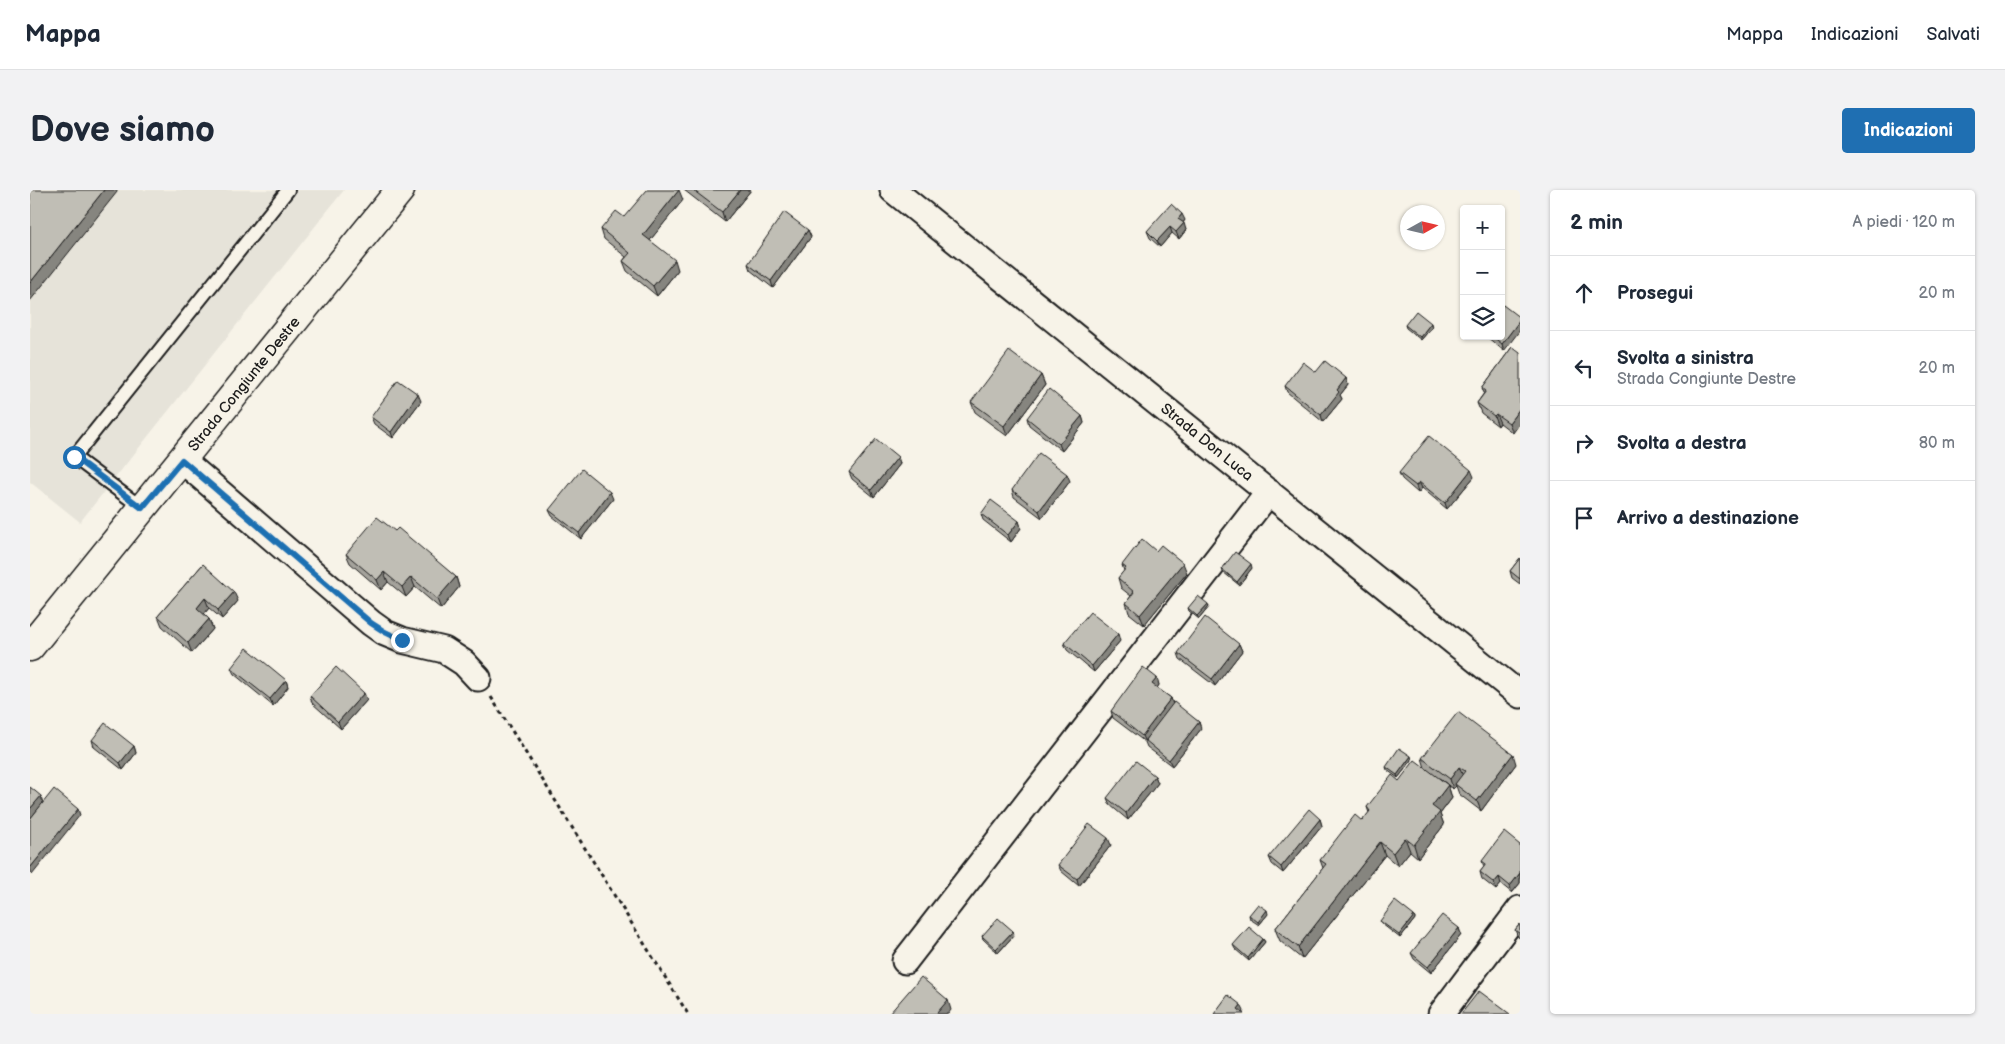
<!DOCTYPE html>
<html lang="it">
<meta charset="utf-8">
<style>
:root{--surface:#fff;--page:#f2f2f3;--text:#1f2937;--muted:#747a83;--line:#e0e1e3;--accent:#1f6fb2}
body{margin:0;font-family:"Balsamiq Sans",sans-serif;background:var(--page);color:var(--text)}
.controls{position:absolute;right:15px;top:15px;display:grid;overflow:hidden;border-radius:5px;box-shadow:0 1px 4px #0004}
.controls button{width:45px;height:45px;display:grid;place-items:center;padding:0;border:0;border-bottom:1px solid var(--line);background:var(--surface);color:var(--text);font:25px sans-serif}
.compass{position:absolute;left:1370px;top:15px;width:45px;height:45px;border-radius:50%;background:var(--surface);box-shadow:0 1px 4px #0004;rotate:82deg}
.stop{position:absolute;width:15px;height:15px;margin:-11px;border:4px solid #1f6fb2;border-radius:50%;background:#fff}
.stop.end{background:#1f6fb2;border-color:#fff;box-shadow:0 1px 5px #0008}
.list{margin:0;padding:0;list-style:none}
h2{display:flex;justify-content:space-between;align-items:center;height:65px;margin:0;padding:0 20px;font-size:21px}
h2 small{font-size:16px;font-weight:400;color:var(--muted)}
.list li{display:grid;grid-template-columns:32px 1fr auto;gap:15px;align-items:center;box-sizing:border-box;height:75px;padding:0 20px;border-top:1px solid var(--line)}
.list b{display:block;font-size:19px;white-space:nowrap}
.list p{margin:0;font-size:16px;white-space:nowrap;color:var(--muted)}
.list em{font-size:16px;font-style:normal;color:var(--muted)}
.icon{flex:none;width:28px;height:28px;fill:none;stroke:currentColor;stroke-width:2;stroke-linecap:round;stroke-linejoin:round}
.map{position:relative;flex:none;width:1490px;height:824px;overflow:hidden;border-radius:5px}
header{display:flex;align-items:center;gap:30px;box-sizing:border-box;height:70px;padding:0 25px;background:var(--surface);border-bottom:1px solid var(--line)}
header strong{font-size:24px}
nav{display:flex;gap:28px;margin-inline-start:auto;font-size:18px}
.intro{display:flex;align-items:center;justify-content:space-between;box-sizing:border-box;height:120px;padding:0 30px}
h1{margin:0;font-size:35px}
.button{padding:12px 22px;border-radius:5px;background:var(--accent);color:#fff;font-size:18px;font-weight:700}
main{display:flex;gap:30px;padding:0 30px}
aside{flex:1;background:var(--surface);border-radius:5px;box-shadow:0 1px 4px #0004}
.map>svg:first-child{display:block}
.built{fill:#e6e3d9}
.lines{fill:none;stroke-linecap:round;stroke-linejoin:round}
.service-casing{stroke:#1c1c1c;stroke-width:16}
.minor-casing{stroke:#1c1c1c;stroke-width:29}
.tertiary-casing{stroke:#1c1c1c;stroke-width:31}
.path{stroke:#1c1c1c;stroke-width:3;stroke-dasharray:4 4;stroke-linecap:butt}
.service{stroke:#f7f3e8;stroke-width:12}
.minor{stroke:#f7f3e8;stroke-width:25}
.tertiary{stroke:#f7f3e8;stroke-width:28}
.wall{fill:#a5a39c;stroke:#1c1c1c}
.shaded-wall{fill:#86857f;stroke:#1c1c1c}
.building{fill:#c0beb5;stroke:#1c1c1c}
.route{stroke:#1f6fb2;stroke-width:6}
.labels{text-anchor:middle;stroke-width:5;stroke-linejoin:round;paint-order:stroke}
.street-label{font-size:15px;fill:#1c1c1c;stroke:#f7f3e8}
</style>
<header>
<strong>Mappa</strong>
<nav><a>Mappa</a><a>Indicazioni</a><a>Salvati</a></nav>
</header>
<div class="intro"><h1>Dove siamo</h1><a class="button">Indicazioni</a></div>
<main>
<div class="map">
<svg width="1490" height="824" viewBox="0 0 1490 824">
<rect width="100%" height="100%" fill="#f7f3e8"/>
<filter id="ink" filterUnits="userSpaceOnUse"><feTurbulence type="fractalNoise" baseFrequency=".02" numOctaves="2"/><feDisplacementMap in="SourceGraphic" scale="10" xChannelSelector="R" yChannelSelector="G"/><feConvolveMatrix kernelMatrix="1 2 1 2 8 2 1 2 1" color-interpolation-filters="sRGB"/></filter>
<g filter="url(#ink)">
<path class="built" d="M 0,0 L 314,0 L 50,332 L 0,292 Z"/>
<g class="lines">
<defs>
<path id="service" d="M 112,318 L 44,267 L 258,0"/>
<path id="minor" d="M 863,0 L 1490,505
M 152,270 L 341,433 L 355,443 L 372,450 L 414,460 L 434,473 L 448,488
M 875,771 L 1239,302
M 1411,824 L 1490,719"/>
<path id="tertiary" d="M 0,457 L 370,0"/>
</defs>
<use href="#service" class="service-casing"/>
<use href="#minor" class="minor-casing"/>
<use href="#tertiary" class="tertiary-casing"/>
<path class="path" d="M 461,507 L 658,824"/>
<use href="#service" class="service"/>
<use href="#minor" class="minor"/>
<use href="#tertiary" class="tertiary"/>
</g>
<path class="wall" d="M 654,0 L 721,0 L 695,32 Z
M 653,10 L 620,50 L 648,80 L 627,106 L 597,81 L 593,71 L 596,67 L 574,49 L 571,39 L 594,27 Z
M 1155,30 L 1153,33 L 1156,40 L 1149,49 L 1142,43 L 1130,57 L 1120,48 L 1117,41 Z
M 778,40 L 781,47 L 743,98 L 720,80 L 718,74 Z
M 1375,135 L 1402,137 L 1391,150 L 1376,138 Z
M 1456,146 L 1471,146 L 1474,161 L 1457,147 Z
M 1482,157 L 1483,243 L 1470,233 L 1468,236 L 1451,223 L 1447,213 L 1454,203 L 1452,198 Z
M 1286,182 L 1316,188 L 1318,195 L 1310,205 L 1312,209 L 1293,232 L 1257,202 L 1255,196 Z
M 1011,185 L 1015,195 L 977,246 L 945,222 L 941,212 Z
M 391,211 L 363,248 L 344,234 L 341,227 Z
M 1052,226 L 1054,233 L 1032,261 L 999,235 L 997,228 Z
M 868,267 L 870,274 L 844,307 L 822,289 L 819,282 Z
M 1369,283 L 1444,287 L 1417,319 L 1392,298 L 1388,303 L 1372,289 Z
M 1040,291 L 1012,328 L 984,307 L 982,300 Z
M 583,309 L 551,349 L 522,326 L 519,320 Z
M 951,324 L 989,331 L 991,338 L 981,352 L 953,330 Z
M 365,341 L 426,387 L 429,397 L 411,419 L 385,397 L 376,407 L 358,392 L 351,400 L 320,373 L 316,364 Z
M 1126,361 L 1157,383 L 1114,435 L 1099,423 L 1096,413 L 1101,406 L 1091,398 L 1088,388 L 1094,381 L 1092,375 Z
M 1490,368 L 1490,394 L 1482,388 L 1480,381 Z
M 173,374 L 208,411 L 192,429 L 179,418 L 174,424 L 179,429 L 183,439 L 162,463 L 132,436 L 128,426 Z
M 1222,378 L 1209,395 L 1193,382 L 1192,379 Z
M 1179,417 L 1169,429 L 1159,421 L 1158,418 Z
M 1090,451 L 1064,482 L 1037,460 L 1034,453 Z
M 1209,454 L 1212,461 L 1185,496 L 1150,469 L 1148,463 Z
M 201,478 L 256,490 L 258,497 L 243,516 L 204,484 Z
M 1127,488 L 1129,495 L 1127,498 L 1141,508 L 1143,514 L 1169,532 L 1171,539 L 1142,576 L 1117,557 L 1115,552 L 1083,528 L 1081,521 Z
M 280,506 L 337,510 L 311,539 L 282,513 Z
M 62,550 L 104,556 L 106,563 L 93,580 L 64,557 Z
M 1392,568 L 1486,574 L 1451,621 L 1429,604 L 1426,596 L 1423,599 L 1409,588 L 1418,595 L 1422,608 L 1410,624 L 1414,635 L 1388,668 L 1380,661 L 1368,676 L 1355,665 L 1272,769 L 1250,751 L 1245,739 L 1293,678 L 1290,670 L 1332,631 L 1339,623 L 1337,617 L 1369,591 L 1395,578 Z
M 1382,570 L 1368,588 L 1357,580 L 1356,577 Z
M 1125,586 L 1128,593 L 1098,630 L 1080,615 L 1077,608 Z
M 1290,629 L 1292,636 L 1253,683 L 1242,674 L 1239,667 Z
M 1081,655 L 1049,696 L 1031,681 L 1028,675 Z
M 1490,655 L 1490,693 L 1482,703 L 1471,694 L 1466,700 L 1452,689 L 1450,682 L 1454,677 L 1452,671 Z
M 1238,724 L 1229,735 L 1220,729 L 1219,725 Z
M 1384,726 L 1385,729 L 1370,748 L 1352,734 L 1350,731 Z
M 1490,734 L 1490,748 L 1488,747 L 1485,740 Z
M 1429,738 L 1431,745 L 1401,783 L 1384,769 L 1381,763 Z
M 983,741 L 984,745 L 968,763 L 953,749 L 952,746 Z
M 1233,749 L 1235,752 L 1219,771 L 1205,759 L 1203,755 Z"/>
<path class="shaded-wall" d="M 74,0 L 87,0 L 87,2 L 0,111 L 0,93 Z
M 649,0 L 653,10 L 617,54 L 613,45 Z
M 710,0 L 721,0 L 695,32 L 692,22 Z
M 1152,24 L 1155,30 L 1151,35 L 1148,29 Z
M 1154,33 L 1156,40 L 1149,49 L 1146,42 Z
M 1140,37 L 1142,43 L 1130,57 L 1127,51 Z
M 778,40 L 781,47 L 743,98 L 741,91 Z
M 645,70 L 648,80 L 627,106 L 623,96 Z
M 1490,130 L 1490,140 L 1474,161 L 1472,154 Z
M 1401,133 L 1402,137 L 1391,150 L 1390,147 Z
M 1011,185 L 1015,195 L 977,246 L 974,236 Z
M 1316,188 L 1318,195 L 1310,205 L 1312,209 L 1293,232 L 1291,225 L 1307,200 Z
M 388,204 L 391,211 L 363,248 L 361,242 Z
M 1490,218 L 1490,233 L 1483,243 L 1479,233 Z
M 1466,224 L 1470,233 L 1468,236 L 1464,226 Z
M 1052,226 L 1054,233 L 1032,261 L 1029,254 Z
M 868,267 L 870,274 L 844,307 L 841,300 Z
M 1441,280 L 1444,287 L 1417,319 L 1415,313 Z
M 1037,284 L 1040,291 L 1012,328 L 1009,321 Z
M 1389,292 L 1392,298 L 1388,303 L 1386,296 Z
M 580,302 L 583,309 L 551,349 L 549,343 Z
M 989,331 L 991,338 L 981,352 L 978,345 Z
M 1153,373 L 1157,383 L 1114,435 L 1110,425 Z
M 1221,374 L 1222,378 L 1209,395 L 1207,392 Z
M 354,382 L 358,392 L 351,400 L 347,390 Z
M 381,387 L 385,397 L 376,407 L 372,397 Z
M 426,387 L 429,397 L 411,419 L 407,409 Z
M 204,402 L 208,411 L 192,429 L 188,420 Z
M 175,408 L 179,418 L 171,428 L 167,418 Z
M 1178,414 L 1179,417 L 1169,429 L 1167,426 Z
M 179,429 L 183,439 L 162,463 L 158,453 Z
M 1088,444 L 1090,451 L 1064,482 L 1062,476 Z
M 1209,454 L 1212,461 L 1185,496 L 1182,489 Z
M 1127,488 L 1129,495 L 1125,501 L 1122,494 Z
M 256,490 L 258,497 L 243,516 L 240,509 Z
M 334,503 L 337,510 L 311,539 L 308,532 Z
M 1141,508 L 1143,515 L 1115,550 L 1115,552 L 1112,546 Z
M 1169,532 L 1171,539 L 1142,576 L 1139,570 Z
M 104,556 L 106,563 L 93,580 L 90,573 Z
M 1483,564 L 1486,574 L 1451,621 L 1447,611 Z
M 1381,566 L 1382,570 L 1368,588 L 1367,585 Z
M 1429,577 L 1433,586 L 1425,594 L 1426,596 L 1423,599 L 1420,589 Z
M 1125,586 L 1128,593 L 1098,630 L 1096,623 Z
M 1418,595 L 1422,608 L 1410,624 L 1414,635 L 1388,668 L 1384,655 L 1402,616 Z
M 11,606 L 13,613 L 0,629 L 0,619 Z
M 48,619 L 50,625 L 2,685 L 0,678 Z
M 1290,629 L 1292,636 L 1253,683 L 1251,677 Z
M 1078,648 L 1081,655 L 1049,696 L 1047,689 Z
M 1375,648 L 1380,661 L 1368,676 L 1363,663 Z
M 1350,652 L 1355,665 L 1272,769 L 1268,757 Z
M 1490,683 L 1490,693 L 1482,703 L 1480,696 Z
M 1469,687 L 1471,694 L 1466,700 L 1464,693 Z
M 1237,720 L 1238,724 L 1229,735 L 1228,732 Z
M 1384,726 L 1385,729 L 1370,748 L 1369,745 Z
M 1429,738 L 1431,745 L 1401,783 L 1398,777 Z
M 983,741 L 984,745 L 968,763 L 966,759 Z
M 1233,749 L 1235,752 L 1219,771 L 1218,768 Z
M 918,810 L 921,820 L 918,824 L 906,824 Z
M 1211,815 L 1214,821 L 1212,824 L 1208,819 Z"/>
<path class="building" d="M 0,0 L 74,0 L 0,93 Z
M 617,0 L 649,0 L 613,45 L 645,70 L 623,96 L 593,71 L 600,63 L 571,39 L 586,21 L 594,27 Z
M 663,0 L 710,0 L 692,22 Z
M 1141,14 L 1152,24 L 1148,29 L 1154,33 L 1146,42 L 1140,37 L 1127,51 L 1117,41 Z
M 754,22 L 778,40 L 741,91 L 718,74 Z
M 1473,115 L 1490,128 L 1490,130 L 1472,154 L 1462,146 L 1471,146 L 1471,118 Z
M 1386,121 L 1401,133 L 1390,147 L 1375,135 Z
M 1482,157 L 1490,163 L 1490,218 L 1479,233 L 1466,224 L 1464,226 L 1447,213 L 1456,201 L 1452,198 Z
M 979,161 L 1011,185 L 974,236 L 941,212 Z
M 1295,171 L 1316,188 L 1307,200 L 1309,202 L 1291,225 L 1255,196 L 1273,172 L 1286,182 Z
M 368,190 L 388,204 L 361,242 L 341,227 Z
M 1019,199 L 1052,226 L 1029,254 L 997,228 Z
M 1399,246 L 1441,280 L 1415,313 L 1389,292 L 1386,296 L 1369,283 Z
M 846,249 L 868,267 L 841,300 L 819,282 Z
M 1009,263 L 1037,284 L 1009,321 L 982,300 Z
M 552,279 L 580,302 L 549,343 L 519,320 Z
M 961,310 L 989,331 L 978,345 L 951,324 Z
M 347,327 L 365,341 L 368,338 L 426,387 L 407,409 L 381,387 L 372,397 L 354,382 L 347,390 L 316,364 Z
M 1112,349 L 1126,361 L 1131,355 L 1153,373 L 1110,425 L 1096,413 L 1104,402 L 1088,388 L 1096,378 L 1092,375 Z
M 1205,362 L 1221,374 L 1207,392 L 1192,379 Z
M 1490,368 L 1490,389 L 1480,381 Z
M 173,374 L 204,402 L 188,420 L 175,408 L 167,418 L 179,429 L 158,453 L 128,426 Z
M 1168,406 L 1178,414 L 1167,426 L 1158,418 Z
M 1060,422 L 1088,444 L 1062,476 L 1034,453 Z
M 1175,427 L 1209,454 L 1182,489 L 1148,463 Z
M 217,458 L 256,490 L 240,509 L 201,478 Z
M 306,477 L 334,503 L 308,532 L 280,506 Z
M 1113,477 L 1127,488 L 1122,494 L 1141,508 L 1112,546 L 1081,521 Z
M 1144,512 L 1169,532 L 1139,570 L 1115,550 Z
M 1428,522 L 1483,564 L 1447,611 L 1425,594 L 1435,581 L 1429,577 L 1420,589 L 1392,568 Z
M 75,533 L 104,556 L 90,573 L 62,550 Z
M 1369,558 L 1381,566 L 1367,585 L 1356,577 Z
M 1385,570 L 1418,595 L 1402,616 L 1410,622 L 1384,655 L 1375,648 L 1363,663 L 1350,652 L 1268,757 L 1245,739 L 1296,674 L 1290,670 L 1325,625 L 1332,631 L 1340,621 L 1337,617 L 1362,585 L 1369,591 Z
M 1106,571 L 1125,586 L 1096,623 L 1077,608 Z
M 0,597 L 11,606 L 0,619 Z
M 24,599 L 48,619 L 0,678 L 0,629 Z
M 1279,619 L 1290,629 L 1251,677 L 1239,667 Z
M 1059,634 L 1078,648 L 1047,689 L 1028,675 Z
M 1474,642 L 1490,655 L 1490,683 L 1480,696 L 1469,687 L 1464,693 L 1450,682 L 1456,674 L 1452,671 Z
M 1365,711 L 1384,726 L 1369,745 L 1350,731 Z
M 1228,714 L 1237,720 L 1228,732 L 1219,725 Z
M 1412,725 L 1429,738 L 1398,777 L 1381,763 Z
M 968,728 L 983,741 L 966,759 L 952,746 Z
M 1490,734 L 1490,744 L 1485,740 Z
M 1219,737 L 1233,749 L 1218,768 L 1203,755 Z
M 891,787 L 918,810 L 906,824 L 859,824 Z
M 1449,801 L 1480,824 L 1431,824 Z
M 1198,805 L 1211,815 L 1208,819 L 1214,824 L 1184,824 Z"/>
</g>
<g class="lines" filter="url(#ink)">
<path class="route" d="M 44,267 L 112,318 L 152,270 L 341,433 L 355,442 L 372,450"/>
</g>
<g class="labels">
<g class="street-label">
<text transform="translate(214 194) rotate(-51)" y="5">Strada Congiunte Destre</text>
<text transform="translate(1177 252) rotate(39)" y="5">Strada Don Luca</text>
</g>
</g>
</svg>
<div class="controls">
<button>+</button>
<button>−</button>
<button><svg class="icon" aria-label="layers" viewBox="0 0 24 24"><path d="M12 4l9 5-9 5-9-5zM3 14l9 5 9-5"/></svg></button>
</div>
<svg class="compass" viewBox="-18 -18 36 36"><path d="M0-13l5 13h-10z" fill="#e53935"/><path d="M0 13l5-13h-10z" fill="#747a83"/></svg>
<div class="stop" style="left:44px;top:267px"></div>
<div class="stop end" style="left:372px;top:450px"></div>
</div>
<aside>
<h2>2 min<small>A piedi · 120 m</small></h2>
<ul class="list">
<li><svg class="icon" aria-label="ahead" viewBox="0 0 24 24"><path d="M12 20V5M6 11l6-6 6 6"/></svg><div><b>Prosegui</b></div><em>20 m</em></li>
<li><svg class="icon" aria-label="left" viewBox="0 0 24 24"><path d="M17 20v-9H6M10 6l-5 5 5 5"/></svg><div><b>Svolta a sinistra</b><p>Strada Congiunte Destre</p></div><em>20 m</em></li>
<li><svg class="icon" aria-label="right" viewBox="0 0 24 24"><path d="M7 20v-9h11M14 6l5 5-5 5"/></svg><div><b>Svolta a destra</b></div><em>80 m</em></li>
<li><svg class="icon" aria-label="arrive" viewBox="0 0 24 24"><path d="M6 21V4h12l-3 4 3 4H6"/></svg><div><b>Arrivo a destinazione</b></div></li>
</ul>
</aside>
</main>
